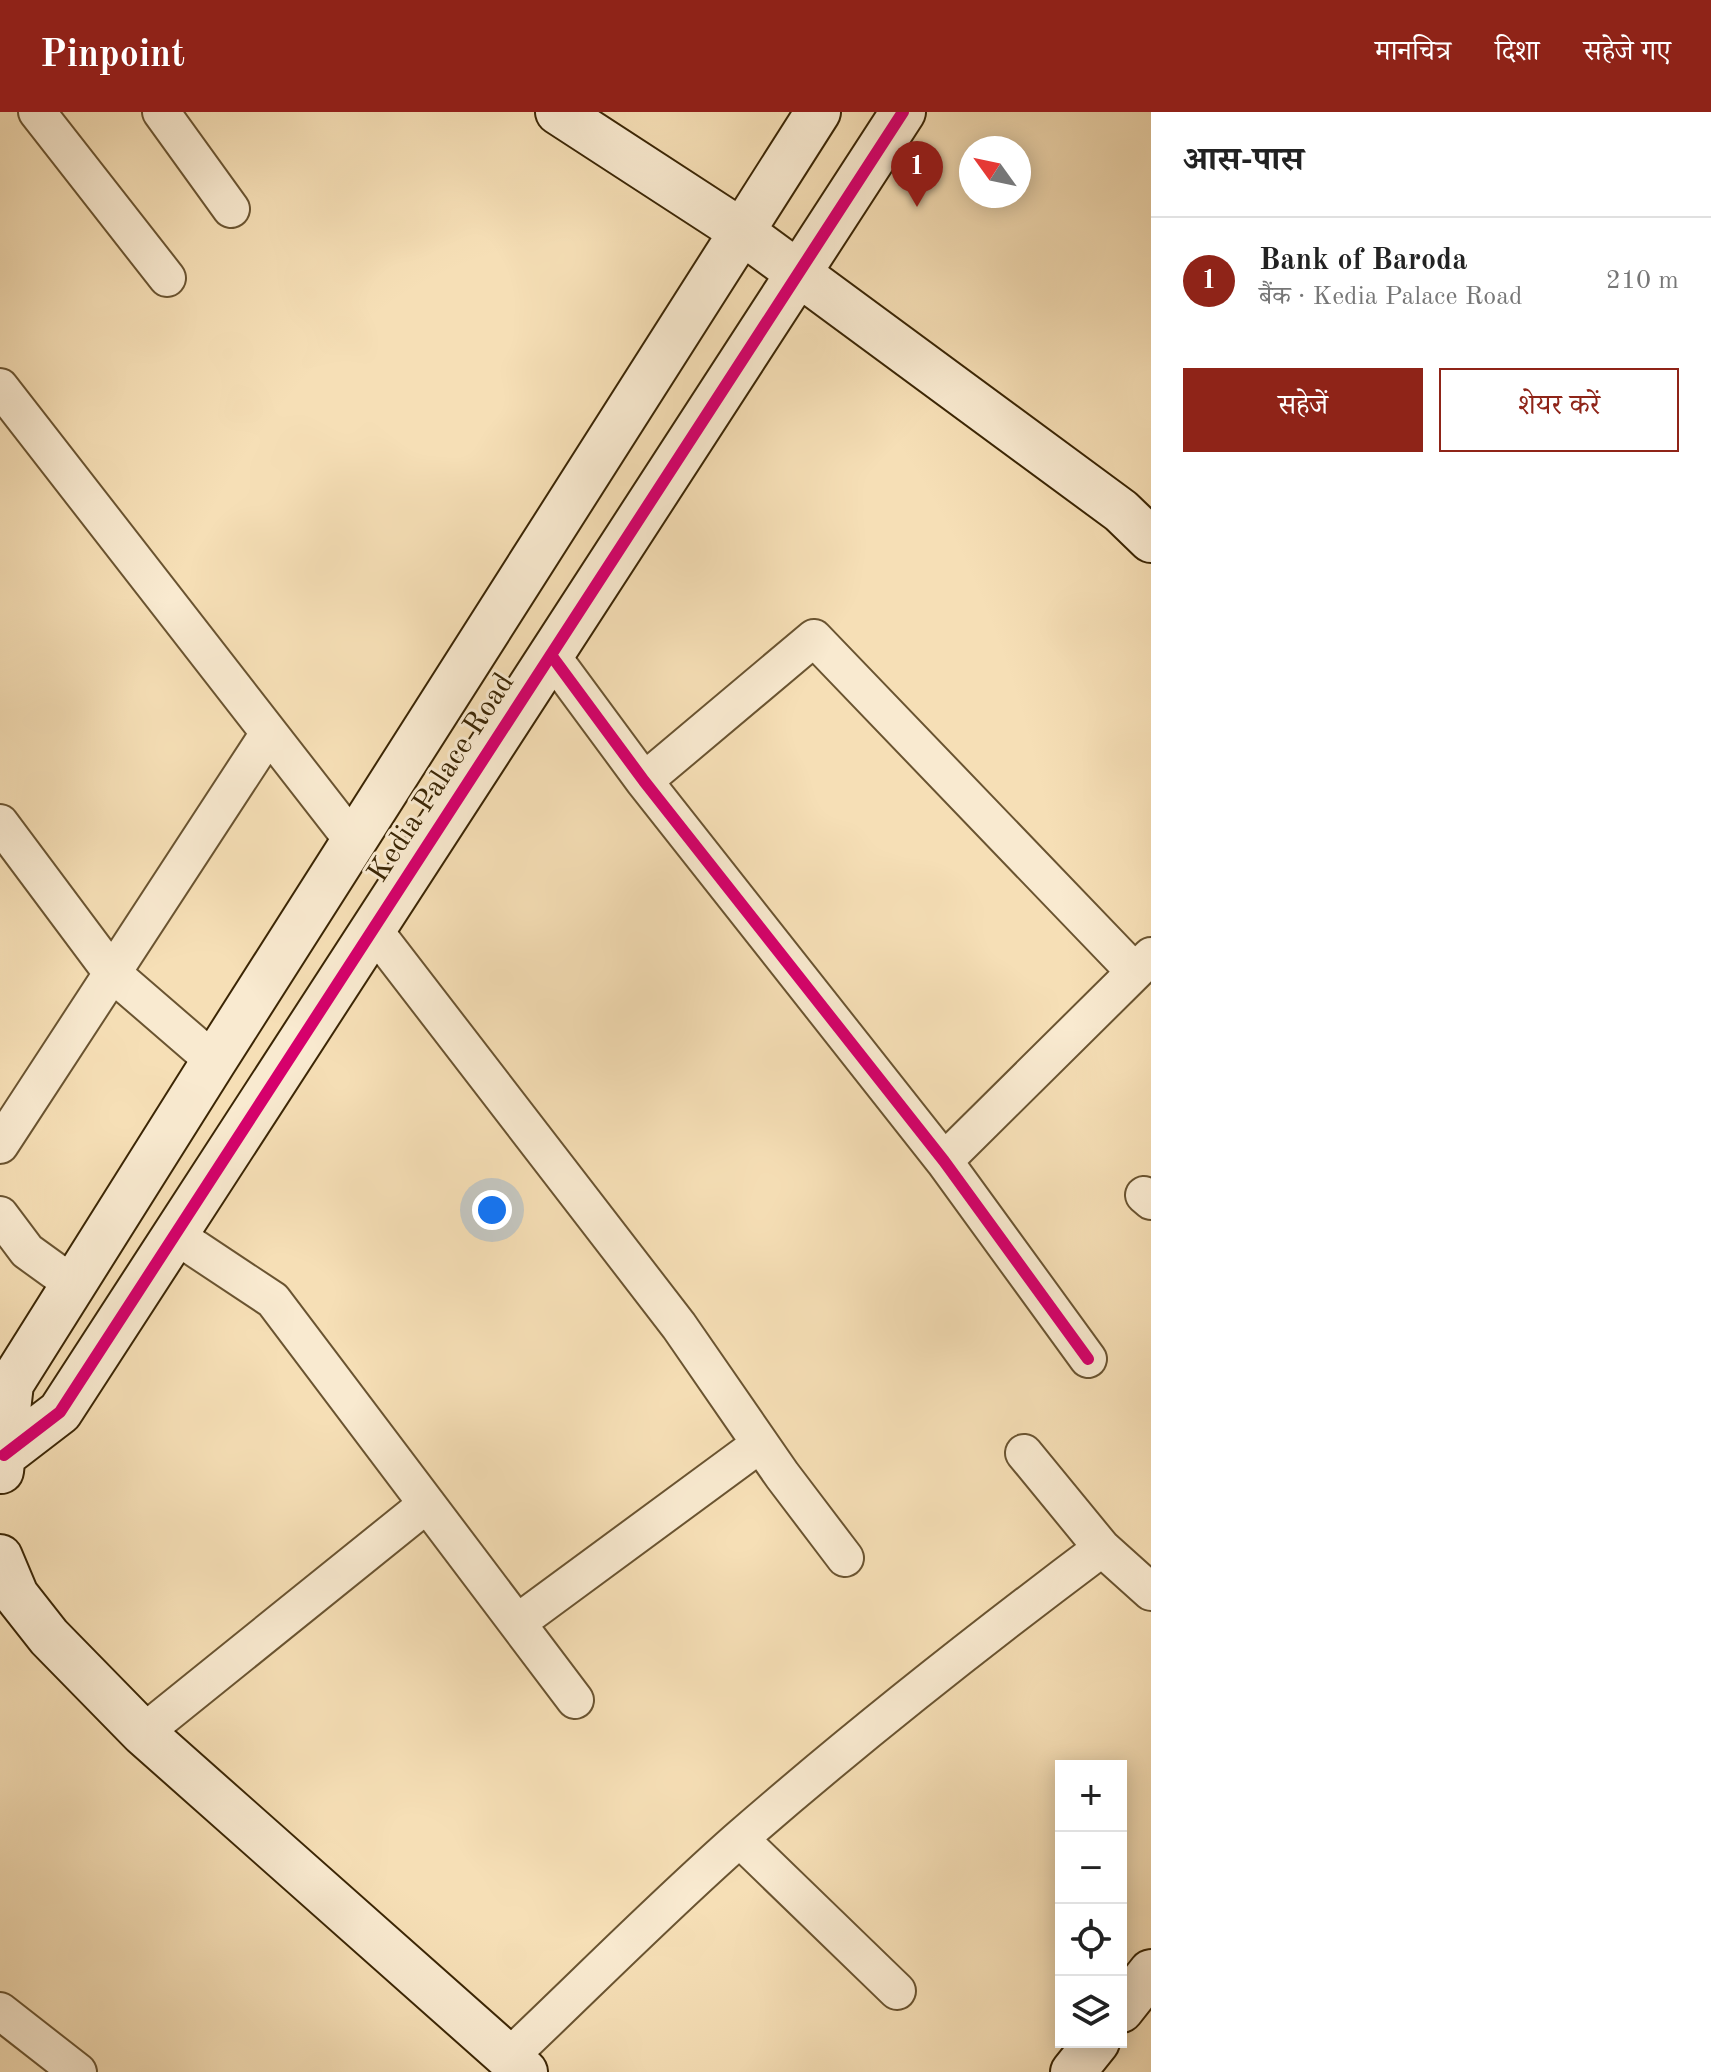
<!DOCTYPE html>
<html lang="hi">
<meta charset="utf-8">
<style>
:root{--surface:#fff;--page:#f6f6f6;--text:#222;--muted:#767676;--line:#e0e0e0;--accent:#8f2418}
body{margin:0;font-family:"Old Standard TT","Noto Serif Devanagari",serif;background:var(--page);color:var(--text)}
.controls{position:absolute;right:24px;bottom:24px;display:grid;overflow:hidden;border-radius:0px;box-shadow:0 4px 20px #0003}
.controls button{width:72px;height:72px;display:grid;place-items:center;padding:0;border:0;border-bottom:2px solid var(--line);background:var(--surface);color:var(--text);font:40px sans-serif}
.compass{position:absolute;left:959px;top:24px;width:72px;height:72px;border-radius:50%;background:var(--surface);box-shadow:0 4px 20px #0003;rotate:303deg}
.you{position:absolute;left:492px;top:1098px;width:28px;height:28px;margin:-20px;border:6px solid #fff;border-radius:50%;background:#1a73e8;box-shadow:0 0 0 12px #1a73e833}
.badge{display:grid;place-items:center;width:52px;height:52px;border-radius:50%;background:var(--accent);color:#fff;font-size:26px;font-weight:700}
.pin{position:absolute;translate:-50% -66px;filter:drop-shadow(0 2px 4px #0008)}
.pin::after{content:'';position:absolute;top:42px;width:28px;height:24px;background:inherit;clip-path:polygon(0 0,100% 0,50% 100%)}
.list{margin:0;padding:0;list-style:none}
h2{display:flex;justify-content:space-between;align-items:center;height:104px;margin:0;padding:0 32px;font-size:34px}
h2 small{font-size:26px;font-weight:400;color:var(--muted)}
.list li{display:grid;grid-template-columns:52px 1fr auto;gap:24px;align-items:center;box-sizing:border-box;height:128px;padding:0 32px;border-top:2px solid var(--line)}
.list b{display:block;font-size:30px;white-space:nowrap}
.list p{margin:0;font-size:26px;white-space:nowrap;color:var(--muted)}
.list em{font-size:26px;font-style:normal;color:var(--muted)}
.actions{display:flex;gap:16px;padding:24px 32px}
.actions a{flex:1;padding:18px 0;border:2px solid var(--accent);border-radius:0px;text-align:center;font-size:28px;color:var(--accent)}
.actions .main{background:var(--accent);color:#fff}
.icon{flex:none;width:44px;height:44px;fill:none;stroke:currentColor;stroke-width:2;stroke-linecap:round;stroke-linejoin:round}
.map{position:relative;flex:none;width:1151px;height:1960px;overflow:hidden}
header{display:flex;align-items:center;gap:48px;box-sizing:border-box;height:112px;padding:0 40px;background:var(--accent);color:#fff}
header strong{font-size:38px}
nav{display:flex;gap:44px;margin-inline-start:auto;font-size:28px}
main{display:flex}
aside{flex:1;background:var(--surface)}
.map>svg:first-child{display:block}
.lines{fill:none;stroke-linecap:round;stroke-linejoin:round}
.street-casing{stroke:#6a5431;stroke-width:40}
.secondary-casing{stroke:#3b2605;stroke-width:48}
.street{stroke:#f9ead0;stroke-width:36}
.secondary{stroke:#f9ead0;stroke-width:44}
.cycleway-casing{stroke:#f9ead0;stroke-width:17}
.cycleway{stroke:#d6006c;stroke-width:12}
.labels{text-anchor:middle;stroke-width:6;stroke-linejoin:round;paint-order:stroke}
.street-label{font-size:30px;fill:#3b2605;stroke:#f9ead0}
</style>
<header>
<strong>Pinpoint</strong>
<nav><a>मानचित्र</a><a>दिशा</a><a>सहेजे गए</a></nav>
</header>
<main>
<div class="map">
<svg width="1151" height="1960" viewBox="0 0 1151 1960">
<rect width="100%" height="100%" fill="#f6dfb6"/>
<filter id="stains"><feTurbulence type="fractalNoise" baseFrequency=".0025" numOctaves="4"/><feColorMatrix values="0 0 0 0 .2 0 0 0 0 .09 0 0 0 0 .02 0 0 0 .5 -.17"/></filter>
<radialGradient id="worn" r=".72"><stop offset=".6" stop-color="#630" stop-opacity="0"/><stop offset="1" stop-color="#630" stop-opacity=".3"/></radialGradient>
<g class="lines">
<defs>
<path id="street" d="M 37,0 L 167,166
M 161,0 L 231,97
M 0,275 L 354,730
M 551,543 L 644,669 L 944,1049 L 1088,1247
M 644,669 L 814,526 L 1134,859
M 0,711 L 112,861 L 214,949
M 373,817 L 679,1214 L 782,1363 L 845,1446
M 0,1033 L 269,621
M 944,1049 L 1151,844
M 1144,1083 L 1151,1089
M 0,1103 L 27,1139 L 74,1173
M 175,1123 L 273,1188 L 575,1588
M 1024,1341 L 1102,1436
M 517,1511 L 760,1332
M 143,1621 L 427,1392
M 740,1727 L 897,1879
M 0,1899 L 78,1960
M 509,1945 C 585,1873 659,1798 738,1728 C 855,1626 978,1529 1102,1436 L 1151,1480"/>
<path id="secondary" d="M 558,0 L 741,119 L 1121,399 L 1151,428
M 4,1343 L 60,1300 L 903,0
M 1,1359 L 11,1272 L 214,949 L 818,0
M 0,1445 L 16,1483 L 49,1525 L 143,1621 L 525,1960
M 1121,1898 L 1151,1860
M 1073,1960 L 1097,1930"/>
</defs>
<use href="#street" class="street-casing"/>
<use href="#secondary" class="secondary-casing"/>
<use href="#street" class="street"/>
<use href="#secondary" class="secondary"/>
<defs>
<path id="cycleway" d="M 551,543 L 644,669 L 944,1049 L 1088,1247
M 4,1343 L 60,1300 L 903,0"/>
</defs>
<use href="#cycleway" class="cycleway-casing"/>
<use href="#cycleway" class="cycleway"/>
</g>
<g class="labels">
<g class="street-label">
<text transform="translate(440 665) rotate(-57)" y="10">Kedia Palace Road</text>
</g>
</g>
<rect width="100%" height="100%" filter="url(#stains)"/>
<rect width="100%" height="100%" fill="url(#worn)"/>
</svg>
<div class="controls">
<button>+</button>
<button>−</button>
<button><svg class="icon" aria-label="locate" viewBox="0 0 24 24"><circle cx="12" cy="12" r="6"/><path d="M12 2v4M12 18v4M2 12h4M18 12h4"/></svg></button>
<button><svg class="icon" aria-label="layers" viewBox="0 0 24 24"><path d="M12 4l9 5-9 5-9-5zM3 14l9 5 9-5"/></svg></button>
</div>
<svg class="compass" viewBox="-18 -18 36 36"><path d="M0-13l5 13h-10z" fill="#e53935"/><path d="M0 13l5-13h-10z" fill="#767676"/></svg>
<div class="you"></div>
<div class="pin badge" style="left:917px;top:95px">1</div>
</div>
<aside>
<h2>आस-पास<small></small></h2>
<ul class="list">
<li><span class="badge">1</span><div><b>Bank of Baroda</b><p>बैंक · Kedia Palace Road</p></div><em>210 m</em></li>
</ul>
<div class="actions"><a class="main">सहेजें</a><a>शेयर करें</a></div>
</aside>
</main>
